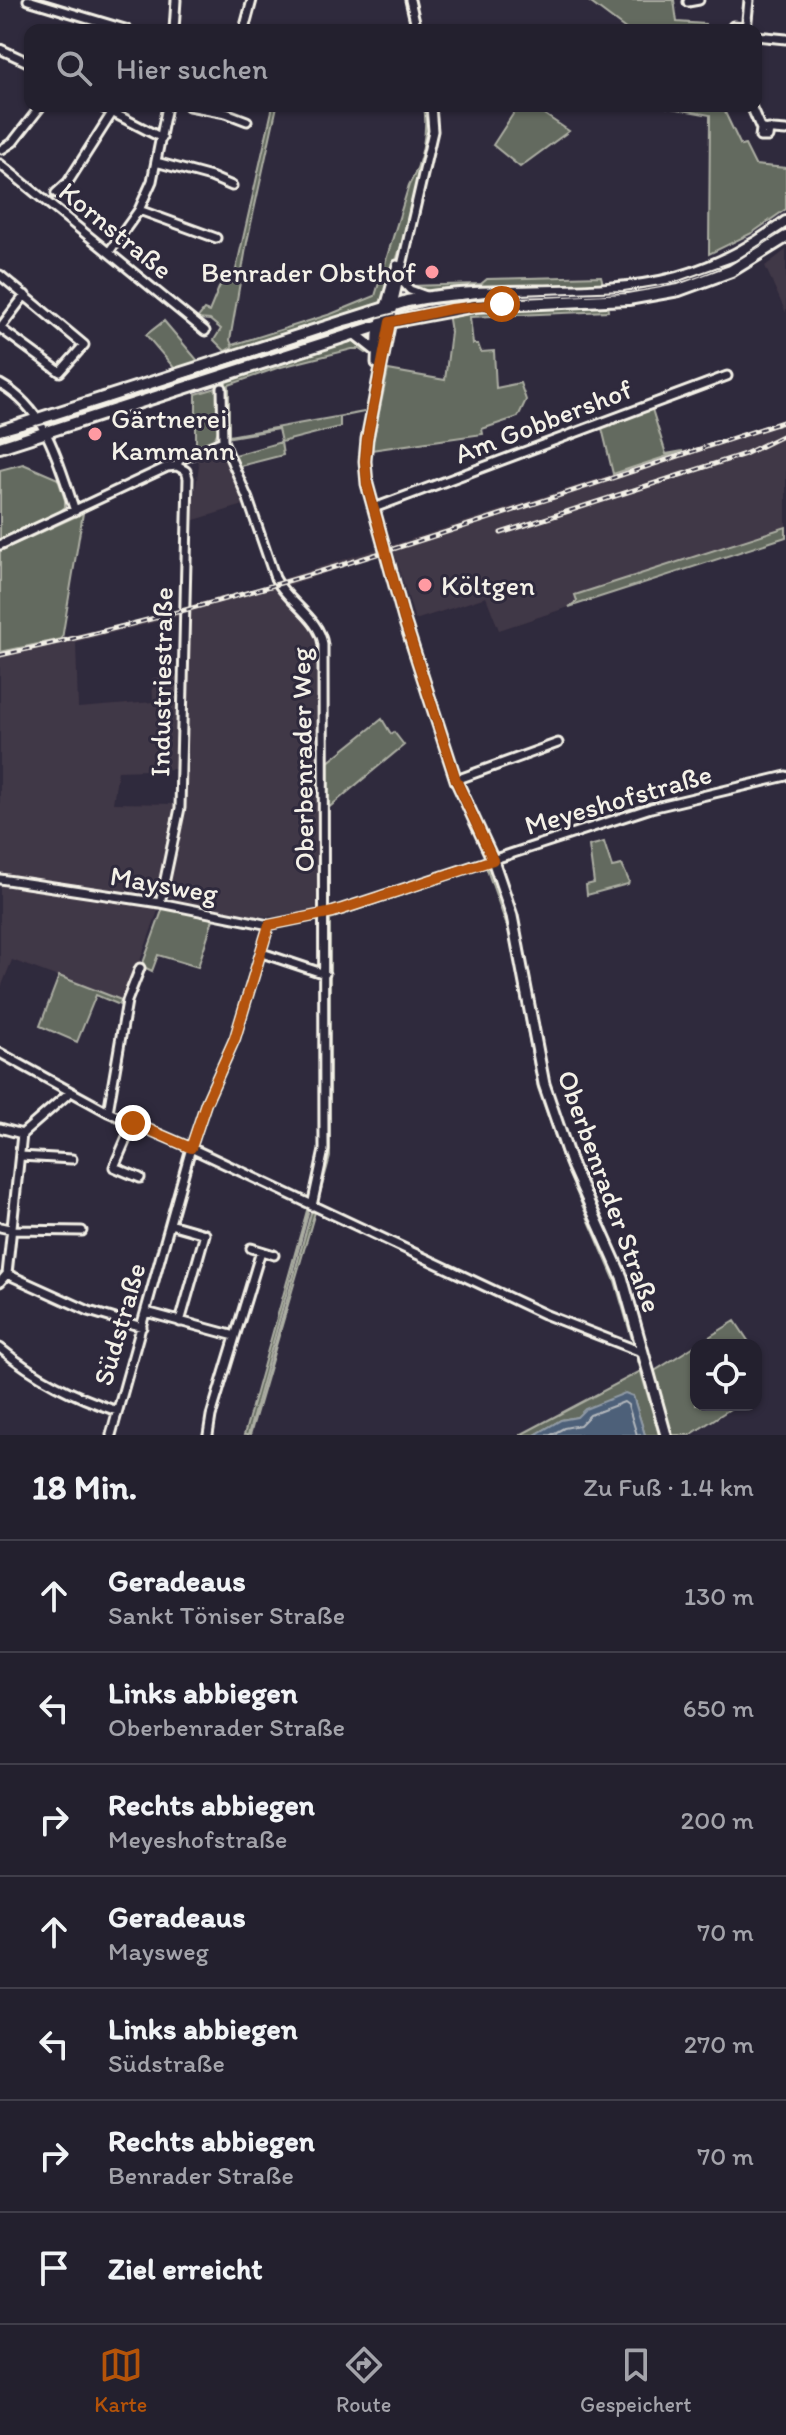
<!DOCTYPE html>
<html lang="de">
<meta charset="utf-8">
<style>
:root{--surface:#23202e;--page:#2f2d3a;--text:#f1f3f6;--muted:#a3a3aa;--line:#403e4a;--accent:#b45309}
body{margin:0;font-family:Itim,sans-serif;background:var(--page);color:var(--text)}
.controls{position:absolute;right:24px;bottom:24px;display:grid;overflow:hidden;border-radius:16px;box-shadow:0 2px 6px #0004}
.controls button{width:72px;height:72px;display:grid;place-items:center;padding:0;border:0;border-bottom:2px solid var(--line);background:var(--surface);color:var(--text);font:40px sans-serif}
.stop{position:absolute;width:24px;height:24px;margin:-18px;border:6px solid #b45309;border-radius:50%;background:#fff}
.stop.end{background:#b45309;border-color:#fff;box-shadow:0 2px 8px #0008}
.list{margin:0;padding:0;list-style:none}
h2{display:flex;justify-content:space-between;align-items:center;height:104px;margin:0;padding:0 32px;font-size:34px}
h2 small{font-size:26px;font-weight:400;color:var(--muted)}
.list li{display:grid;grid-template-columns:52px 1fr auto;gap:24px;align-items:center;box-sizing:border-box;height:112px;padding:0 32px;border-top:2px solid var(--line)}
.list b{display:block;font-size:30px;white-space:nowrap}
.list p{margin:0;font-size:26px;white-space:nowrap;color:var(--muted)}
.list em{font-size:26px;font-style:normal;color:var(--muted)}
.icon{flex:none;width:44px;height:44px;fill:none;stroke:currentColor;stroke-width:2;stroke-linecap:round;stroke-linejoin:round}
.map{position:relative;flex:none;width:786px;height:1435px;overflow:hidden}
.search{position:absolute;background:var(--surface);box-shadow:0 2px 6px #0004;left:24px;right:24px;top:24px;height:88px;display:flex;align-items:center;gap:20px;box-sizing:border-box;padding:0 28px;border-radius:16px;color:var(--muted);font-size:30px}
.sheet{height:888px;background:var(--surface)}
nav{display:flex;justify-content:space-around;align-items:center;box-sizing:border-box;height:112px;border-top:2px solid var(--line);background:var(--surface);font-size:22px;color:var(--muted)}
nav a{display:grid;justify-items:center;gap:4px}
nav .on{color:var(--accent)}
.map>svg:first-child{display:block}
.built{fill:#413746}
.green{fill:#646b5e;stroke:#acaea3;stroke-width:2}
.water{fill:#4e6079;stroke:#909aa5;stroke-width:2}
.lines{fill:none;stroke-linecap:round;stroke-linejoin:round}
.shore{stroke:#b2b7bc;stroke-width:2}
.minor-casing{stroke:#f4f1e8;stroke-width:13}
.tertiary-casing{stroke:#f4f1e8;stroke-width:15}
.secondary-casing{stroke:#f4f1e8;stroke-width:16}
.minor{stroke:#2f2a3d;stroke-width:7}
.tertiary{stroke:#2f2a3d;stroke-width:9}
.secondary{stroke:#2f2a3d;stroke-width:10}
.tram{stroke:#f4f1e8;stroke-width:2}
.rail-casing{stroke:#f4f1e8;stroke-width:5}
.rail{stroke:#2f2a3d;stroke-width:2;stroke-dasharray:6;stroke-linecap:butt}
.route{stroke:#b45309;stroke-width:10}
.poi-dot{fill:#ff9aa2;stroke:#2f2a3d;stroke-width:3}
.labels{text-anchor:middle;stroke-width:6;stroke-linejoin:round;paint-order:stroke}
.street-label{font-size:28px;fill:#f4f1e8;stroke:#2f2a3d}
.poi-label{font-size:28px;fill:#f4f1e8;stroke:#2f2a3d;text-anchor:start}
</style>
<div class="map">
<svg width="786" height="1435" viewBox="0 0 786 1435">
<rect width="100%" height="100%" fill="#2f2a3d"/>
<filter id="ink" filterUnits="userSpaceOnUse"><feTurbulence type="fractalNoise" baseFrequency=".0125" numOctaves="2"/><feDisplacementMap in="SourceGraphic" scale="16" xChannelSelector="R" yChannelSelector="G"/><feConvolveMatrix kernelMatrix="1 2 1 2 8 2 1 2 1" color-interpolation-filters="sRGB"/></filter>
<g filter="url(#ink)">
<path class="built" d="M 786,250 L 786,313 L 765,266 Z
M 786,418 L 786,527 L 576,595 L 578,601 L 569,607 L 499,630 L 486,597 L 415,620 L 394,552 L 389,553 L 387,547 Z
M 221,446 L 247,504 L 191,521 L 199,465 L 196,458 Z
M 380,548 L 382,554 L 284,587 L 279,580 Z
M 273,583 L 275,591 L 320,632 L 321,911 L 280,917 L 239,915 L 174,901 L 169,897 L 168,891 L 184,804 L 191,605 Z
M 181,610 L 180,616 L 76,642 L 78,708 L 153,702 L 152,678 L 179,676 L 177,769 L 118,771 L 113,803 L 176,804 L 155,899 L 0,874 L 0,652 Z
M 0,883 L 159,908 L 139,964 L 121,1000 L 12,960 L 0,990 Z"/>
<path class="green" d="M 587,0 L 674,0 L 677,22 L 705,24 L 705,30 L 627,30 Z
M 273,106 L 277,106 L 247,242 L 230,340 L 232,345 L 331,314 L 375,296 L 409,185 C 422,164 428,130 424,106 L 429,106 L 431,130 L 411,216 L 382,302 L 368,310 L 268,342 L 234,350 L 232,347 L 225,351 L 214,340 L 221,329 L 210,320 L 197,319 L 204,310 L 209,312 L 223,278 L 233,283 Z
M 509,106 L 532,106 L 569,131 L 520,167 L 493,145 L 515,111 Z
M 660,106 L 722,106 L 741,146 L 745,145 L 755,165 L 786,168 L 786,209 L 752,233 L 709,254 L 710,115 Z
M 601,276 L 603,284 L 418,291 L 407,286 L 481,284 L 487,279 Z
M 607,303 L 608,311 L 470,317 L 473,344 L 478,344 L 481,352 L 494,351 L 496,388 L 520,383 L 526,400 L 518,417 L 482,429 L 483,434 L 371,450 L 388,370 L 445,380 L 451,332 L 448,313 Z
M 164,321 L 198,361 L 175,369 L 146,335 Z
M 353,341 L 361,341 L 372,350 L 366,353 L 360,349 L 352,349 L 277,368 L 229,385 L 229,436 L 364,412 L 340,417 L 340,427 L 281,442 L 283,455 L 236,467 L 232,456 L 281,442 L 278,429 L 226,438 L 220,427 L 214,440 L 196,449 L 196,394 L 220,387 L 220,380 Z
M 651,406 L 666,454 L 683,451 L 613,474 L 601,424 Z
M 23,464 L 58,479 L 65,500 L 65,507 L 58,513 L 0,540 L 0,470 Z
M 83,513 L 62,639 L 0,652 L 0,551 Z
M 786,527 L 786,537 L 569,607 L 577,601 L 575,595 Z
M 382,719 L 391,734 L 394,732 L 404,745 L 327,809 L 327,763 Z
M 604,842 L 612,867 L 622,865 L 629,881 L 628,884 L 587,895 L 586,885 L 594,883 L 589,846 Z
M 485,865 L 493,868 L 507,908 L 543,1087 L 569,1162 L 565,1165 L 538,1088 L 510,935 L 486,867 L 330,919 L 330,1157 L 317,1204 L 315,1199 L 326,1156 L 329,918 L 334,914 Z
M 163,908 L 213,919 L 198,967 L 158,955 L 152,971 L 142,966 Z
M 59,976 L 121,1000 L 120,1005 L 96,995 L 77,1042 L 40,1026 Z
M 571,1167 L 618,1275 L 646,1371 L 641,1372 L 659,1435 L 645,1435 L 633,1396 L 578,1417 L 561,1420 L 535,1435 L 520,1435 L 641,1371 L 636,1354 L 539,1315 L 315,1212 L 250,1435 L 311,1213 L 315,1209 L 547,1312 L 634,1346 L 615,1281 L 566,1168 Z
M 308,1207 L 309,1210 L 248,1435 L 244,1435 Z
M 735,1321 L 751,1345 L 696,1345 Z
M 696,1345 L 696,1405 L 736,1405 L 690,1435 L 670,1435 L 653,1372 Z"/>
<path class="water" d="M 625,1393 L 633,1396 L 645,1435 L 535,1435 L 561,1420 L 577,1417 L 585,1409 Z"/>
<g class="lines">
<path class="shore" d="M 551,1435 L 564,1428 L 580,1425 L 590,1415 L 624,1402 L 628,1405 L 637,1435"/>
<defs>
<path id="minor" d="M 28,0 L 128,30
M 410,0 L 417,30
M 688,2 L 699,0
M 174,30 L 176,0
M 244,30 L 252,0
M 733,30 L 733,26 L 746,27
M 746,30 L 749,0
M 756,36 L 786,39
M 0,49 L 30,63
M 100,106 L 162,138
M 189,106 L 226,113 L 247,121
M 751,106 L 761,129 L 786,131
M 761,129 L 760,137 L 768,137 L 769,129
M 2,149 L 13,142 L 41,106
M 156,162 L 211,177 L 232,186
M 0,164 L 205,331
M 56,193 L 68,182 L 112,113
M 139,210 L 216,238
M 109,252 L 139,210 L 152,181 L 167,106
M 0,275 L 84,345 L 60,372 L 0,328 L 25,295
M 399,278 L 410,290 L 429,297
M 393,305 L 433,131 L 431,106
M 385,307 L 397,265
M 0,384 C 47,410 59,464 75,511
M 222,388 L 223,441 L 248,499 L 275,578 C 287,602 320,618 323,645 L 324,1150 L 312,1206
M 177,466 L 179,460 L 223,441
M 374,508 L 727,376
M 0,545 L 167,467 L 177,466
M 456,780 L 558,743
M 0,879 L 160,903 L 269,925 L 333,912 L 651,808 L 786,776
M 160,903 L 180,808 L 188,478 L 186,471 L 177,466
M 262,953 L 325,974
M 0,1053 L 108,1112 L 191,1148 L 544,1314 L 639,1351
M 108,1112 L 127,1001 L 140,968
M 133,1123 L 114,1167 L 140,1178
M 0,1128 L 22,1134
M 20,1156 L 72,1159
M 170,1224 L 205,1234 L 180,1322
M 0,1227 L 14,1230 L 82,1231
M 251,1248 L 274,1255
M 7,1274 L 89,1311 L 142,1327
M 0,1282 L 7,1274 L 22,1134 L 69,1093
M 146,1312 L 235,1336
M 0,1348 C 36,1378 73,1396 117,1411
M 111,1435 L 191,1148 L 206,1103 L 235,1038 L 269,925
M 208,1435 L 211,1416 L 261,1251"/>
<path id="tertiary" d="M 393,305 L 367,439 L 365,461 L 367,484 L 404,619 L 456,780 L 493,860 L 512,916 L 544,1084 L 571,1163 L 622,1277 L 666,1435
M 354,333 L 378,352
M 377,363 L 378,335 L 385,307"/>
<path id="secondary" d="M 0,431 L 407,301 C 496,283 589,301 677,278 C 717,267 753,247 786,222
M 0,447 L 390,322 L 475,306 L 628,299 L 679,290 L 731,271 L 786,237"/>
</defs>
<use href="#minor" class="minor-casing"/>
<use href="#tertiary" class="tertiary-casing"/>
<use href="#secondary" class="secondary-casing"/>
<use href="#minor" class="minor"/>
<use href="#tertiary" class="tertiary"/>
<use href="#secondary" class="secondary"/>
<path class="tram" d="M 0,436 L 62,419 L 345,326 L 426,305 L 492,296 L 624,291 L 673,283 L 735,261 L 786,228"/>
<defs>
<path id="rail" d="M 501,533 L 745,454 L 786,434
M 0,655 C 268,598 526,505 786,421"/>
</defs>
<use href="#rail" class="rail-casing"/>
<use href="#rail" class="rail"/>
</g>
</g>
<g class="lines" filter="url(#ink)">
<path class="route" d="M 133,1123 L 191,1148 L 206,1103 L 235,1038 L 269,925 L 333,912 L 493,860 L 456,780 L 404,619 L 367,484 L 365,461 L 367,439 L 390,322 L 451,309 L 502,304"/>
</g>
<g class="poi-dot">
<circle cx="432" cy="272" r="8"/>
<circle cx="95" cy="434" r="8"/>
<circle cx="425" cy="585" r="8"/>
</g>
<g class="labels">
<g class="street-label">
<text transform="translate(116 230) rotate(39)" y="10">Kornstraße</text>
<text transform="translate(543 421) rotate(-21)" y="10">Am Gobbershof</text>
<text transform="translate(161 682) rotate(-89)" y="10">Industriestraße</text>
<text transform="translate(302 760) rotate(-91)" y="10">Oberbenrader Weg</text>
<text transform="translate(618 799) rotate(-16)" y="10">Meyeshofstraße</text>
<text transform="translate(164 884) rotate(10)" y="10">Maysweg</text>
<text transform="translate(610 1191) rotate(70)" y="10">Oberbenrader Straße</text>
<text transform="translate(119 1324) rotate(-74)" y="10">Südstraße</text>
</g>
<g class="poi-label">
<text x="416" y="282" text-anchor="end">Benrader Obsthof</text>
<text x="111" y="428">Gärtnerei<tspan x="111" dy="32">Kammann</tspan></text>
<text x="441" y="595">Költgen</text>
</g>
</g>
</svg>
<div class="controls">
<button><svg class="icon" aria-label="locate" viewBox="0 0 24 24"><circle cx="12" cy="12" r="6"/><path d="M12 2v4M12 18v4M2 12h4M18 12h4"/></svg></button>
</div>
<div class="stop" style="left:502px;top:304px"></div>
<div class="stop end" style="left:133px;top:1123px"></div>
<div class="search"><svg class="icon" aria-label="search" viewBox="0 0 24 24"><circle cx="10" cy="10" r="6"/><path d="M15 15l6 6"/></svg>Hier suchen</div>
</div>
<section class="sheet">
<h2>18 Min.<small>Zu Fuß · 1.4 km</small></h2>
<ul class="list">
<li><svg class="icon" aria-label="ahead" viewBox="0 0 24 24"><path d="M12 20V5M6 11l6-6 6 6"/></svg><div><b>Geradeaus</b><p>Sankt Töniser Straße</p></div><em>130 m</em></li>
<li><svg class="icon" aria-label="left" viewBox="0 0 24 24"><path d="M17 20v-9H6M10 6l-5 5 5 5"/></svg><div><b>Links abbiegen</b><p>Oberbenrader Straße</p></div><em>650 m</em></li>
<li><svg class="icon" aria-label="right" viewBox="0 0 24 24"><path d="M7 20v-9h11M14 6l5 5-5 5"/></svg><div><b>Rechts abbiegen</b><p>Meyeshofstraße</p></div><em>200 m</em></li>
<li><svg class="icon" aria-label="ahead" viewBox="0 0 24 24"><path d="M12 20V5M6 11l6-6 6 6"/></svg><div><b>Geradeaus</b><p>Maysweg</p></div><em>70 m</em></li>
<li><svg class="icon" aria-label="left" viewBox="0 0 24 24"><path d="M17 20v-9H6M10 6l-5 5 5 5"/></svg><div><b>Links abbiegen</b><p>Südstraße</p></div><em>270 m</em></li>
<li><svg class="icon" aria-label="right" viewBox="0 0 24 24"><path d="M7 20v-9h11M14 6l5 5-5 5"/></svg><div><b>Rechts abbiegen</b><p>Benrader Straße</p></div><em>70 m</em></li>
<li><svg class="icon" aria-label="arrive" viewBox="0 0 24 24"><path d="M6 21V4h12l-3 4 3 4H6"/></svg><div><b>Ziel erreicht</b></div></li>
</ul>
</section>
<nav>
<a class="on"><svg class="icon" aria-label="map" viewBox="0 0 24 24"><path d="M3 6l6-2 6 2 6-2v14l-6 2-6-2-6 2zM9 4v14M15 6v14"/></svg>Karte</a>
<a><svg class="icon" aria-label="directions" viewBox="0 0 24 24"><path d="M12 3l9 9-9 9-9-9zM9 14v-3h6M13 9l2 2-2 2"/></svg>Route</a>
<a><svg class="icon" aria-label="saved" viewBox="0 0 24 24"><path d="M7 4h10v16l-5-4-5 4z"/></svg>Gespeichert</a>
</nav>
